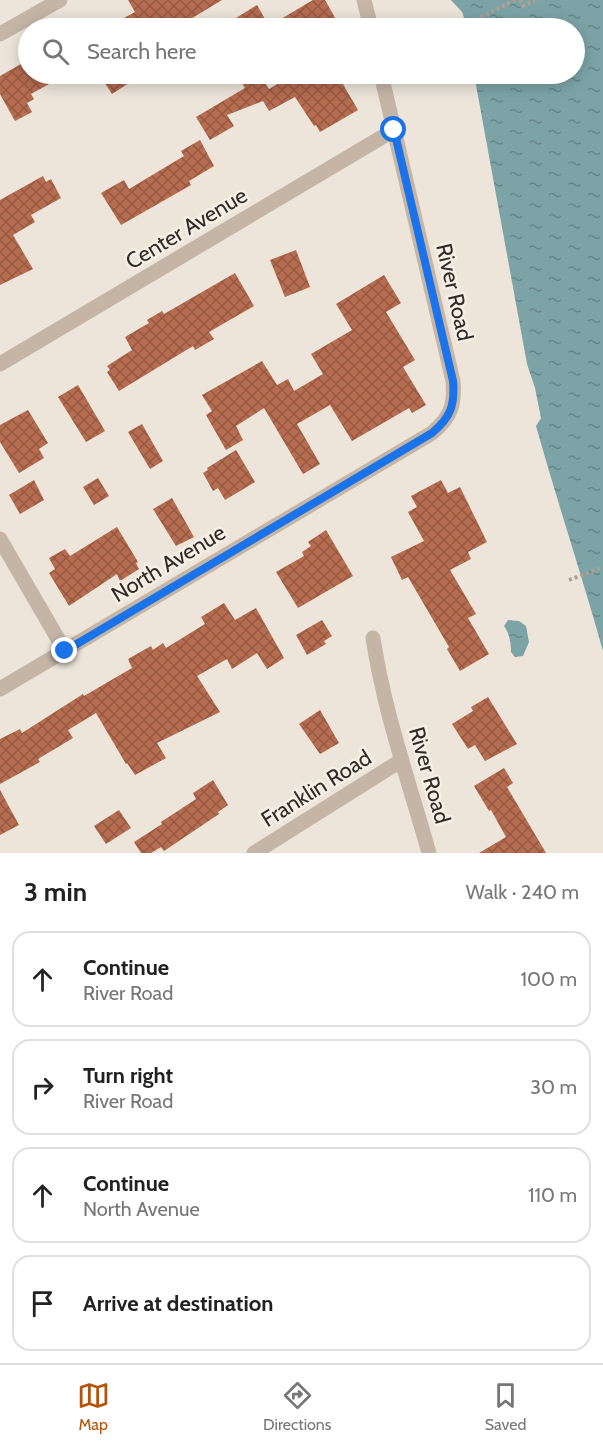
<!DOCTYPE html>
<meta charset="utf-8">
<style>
:root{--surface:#fff;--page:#f6f6f6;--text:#222;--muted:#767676;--line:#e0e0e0;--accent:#b45309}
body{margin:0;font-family:Cabin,sans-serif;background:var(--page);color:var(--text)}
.stop{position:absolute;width:18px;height:18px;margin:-14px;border:4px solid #1a73e8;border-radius:50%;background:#fff}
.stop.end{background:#1a73e8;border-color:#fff;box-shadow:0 2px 6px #0008}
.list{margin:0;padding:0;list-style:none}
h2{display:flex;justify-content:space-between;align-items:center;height:78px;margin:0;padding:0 24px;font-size:26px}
h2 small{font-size:20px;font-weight:400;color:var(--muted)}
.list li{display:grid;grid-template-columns:39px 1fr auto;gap:18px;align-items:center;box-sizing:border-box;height:96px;margin:0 12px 12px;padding:0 12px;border:2px solid var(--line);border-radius:18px}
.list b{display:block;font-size:22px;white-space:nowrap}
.list p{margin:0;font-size:20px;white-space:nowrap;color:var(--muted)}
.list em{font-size:20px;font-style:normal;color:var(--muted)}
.icon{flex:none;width:33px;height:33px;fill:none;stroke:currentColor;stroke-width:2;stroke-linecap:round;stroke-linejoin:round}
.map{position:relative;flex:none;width:603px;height:853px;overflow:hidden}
.search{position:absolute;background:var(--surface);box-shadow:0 3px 15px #0003;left:18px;right:18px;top:18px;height:66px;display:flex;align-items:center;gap:15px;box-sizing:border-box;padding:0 21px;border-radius:33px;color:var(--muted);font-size:22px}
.sheet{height:510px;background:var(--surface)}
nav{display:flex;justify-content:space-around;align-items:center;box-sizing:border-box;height:84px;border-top:2px solid var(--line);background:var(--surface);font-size:16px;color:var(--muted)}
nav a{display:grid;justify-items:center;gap:3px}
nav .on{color:var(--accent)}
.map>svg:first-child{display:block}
.water{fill:url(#water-ripples)}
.building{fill:url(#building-cross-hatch)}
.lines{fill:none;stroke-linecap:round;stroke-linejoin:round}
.path{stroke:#afa092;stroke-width:4;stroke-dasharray:3 3;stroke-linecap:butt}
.minor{stroke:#c4b5a7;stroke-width:15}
.route{stroke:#1a73e8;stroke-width:8}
.labels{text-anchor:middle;stroke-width:5;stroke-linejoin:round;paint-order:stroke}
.street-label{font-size:22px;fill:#312a27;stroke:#f6efe5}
</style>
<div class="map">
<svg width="603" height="853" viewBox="0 0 603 853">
<defs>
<pattern id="water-ripples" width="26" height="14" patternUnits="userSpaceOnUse" patternTransform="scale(1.5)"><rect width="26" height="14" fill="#7ca4a7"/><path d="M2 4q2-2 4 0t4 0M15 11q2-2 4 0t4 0" fill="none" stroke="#668688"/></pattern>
<pattern id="building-cross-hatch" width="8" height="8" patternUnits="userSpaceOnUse" patternTransform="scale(1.5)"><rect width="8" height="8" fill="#b66c4f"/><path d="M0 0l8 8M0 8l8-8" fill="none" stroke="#955942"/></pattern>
</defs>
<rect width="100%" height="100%" fill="#ede5da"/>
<path class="water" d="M 451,0 L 603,0 L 603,651 C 582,576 557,501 536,426 L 541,418 L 535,388 L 527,364 L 474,74 L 574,74 L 574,28 L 468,28 L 462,12 Z
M 508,620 L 519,621 L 526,626 L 529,642 L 523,656 L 515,657 L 511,652 C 511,642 509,633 504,626 Z"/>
<path class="building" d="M 128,0 L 222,0 L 184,23 L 181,18 L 179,19 L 178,18 L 159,28 L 106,28 L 135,12 Z
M 313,0 L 325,0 L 338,23 L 329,28 L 242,28 L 236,18 L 257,5 L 269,26 Z
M 28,60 L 28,74 L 67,74 L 31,94 L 34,99 L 27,103 L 32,112 L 15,121 L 0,94 L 0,76 Z
M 99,74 L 143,74 L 112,94 Z
M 236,74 L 259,74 L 269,89 L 294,74 L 337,74 L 358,110 L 320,132 L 316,125 L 314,126 L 295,97 L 269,111 L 263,101 L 227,115 L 234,126 L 210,140 L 196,117 L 245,88 Z
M 200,140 L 214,166 L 189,181 L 191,185 L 121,225 L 101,193 L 124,180 L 129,189 L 184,156 L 181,151 Z
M 43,176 L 46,182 L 51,179 L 61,198 L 31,215 L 35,222 L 13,235 L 33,269 L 0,285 L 0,200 Z
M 296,250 L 310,287 L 285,297 L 270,260 Z
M 235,273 L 254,306 L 209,332 L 214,339 L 195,350 L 193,346 L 119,391 L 107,372 L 110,370 L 107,366 L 132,350 L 125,337 L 149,323 L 147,320 L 162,311 L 164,314 Z
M 384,275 L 401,303 L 386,312 L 415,360 L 403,367 L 426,405 L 412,413 L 409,408 L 352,441 L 330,405 L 297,424 L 320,464 L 303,474 L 264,408 L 236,426 L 243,440 L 226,450 L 206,415 L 212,411 L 202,395 L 262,361 L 277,385 L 288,379 L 294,391 L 323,374 L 311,354 L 352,330 L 336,304 Z
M 78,385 L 105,431 L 86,442 L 58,397 Z
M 28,410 L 48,443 L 39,449 L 44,458 L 19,473 L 0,442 L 0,425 Z
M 142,424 L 163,461 L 150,469 L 128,432 Z
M 236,450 L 255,482 L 225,500 L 218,488 L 213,491 L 203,473 L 208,470 L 207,468 Z
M 98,478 L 109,496 L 94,505 L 83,487 Z
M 34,480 L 44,500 L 20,514 L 9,495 Z
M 441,480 L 448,493 L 460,487 L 487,542 L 468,552 L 471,559 L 450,570 L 476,614 L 468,618 L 489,654 L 460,671 L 447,649 L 449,647 L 408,577 L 402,580 L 391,557 L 424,541 L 408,512 L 417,507 L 411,496 Z
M 172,498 L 194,537 L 176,546 L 153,509 Z
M 117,527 L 138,562 L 136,563 L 139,569 L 120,581 L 117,574 L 69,606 L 49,573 L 55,569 L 49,558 L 65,549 L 70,556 Z
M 326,530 L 353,576 L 298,608 L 276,572 L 304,556 L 302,552 L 311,546 L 308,542 Z
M 224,603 L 235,620 L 256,608 L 284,658 L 267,669 L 257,653 L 232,669 L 227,659 L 197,676 L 220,712 L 157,743 L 166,758 L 135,775 L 127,763 L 126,764 L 96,713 L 68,730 L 73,738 L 38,759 L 40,762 L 0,784 L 0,739 L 20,729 L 22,733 L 83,694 L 84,696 L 132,668 L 128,659 L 151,646 L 153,650 L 163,643 L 166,648 L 205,624 L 201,617 Z
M 322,620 L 332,636 L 324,641 L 326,644 L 307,655 L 296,635 Z
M 488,697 L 517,744 L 485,761 L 475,745 L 468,749 L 452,724 L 473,711 L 471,707 Z
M 320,710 L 339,743 L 320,754 L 299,724 Z
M 504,768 L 513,783 L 507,787 L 546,853 L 479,853 L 506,837 L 491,810 L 489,811 L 474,786 Z
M 213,780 L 228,805 L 218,812 L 219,814 L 164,851 L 161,847 L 151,853 L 141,853 L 134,842 L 162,824 L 161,822 L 196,799 L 193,793 Z
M 0,790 L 19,825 L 0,835 Z
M 119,810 L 131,828 L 106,844 L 94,826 Z"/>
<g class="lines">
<path class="path" d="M 520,0 L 523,6 L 535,0
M 459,28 L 515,0
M 569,580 L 603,567"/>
<path class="minor" d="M 364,0 L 371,28
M 0,34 L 60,0
M 0,364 L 394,130
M 0,539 L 65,651
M 373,638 C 384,711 409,782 429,853
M 0,689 L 432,433 C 451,417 455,405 453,381 L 381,74
M 254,853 L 402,760"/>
</g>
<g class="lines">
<path class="route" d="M 65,651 L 432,433 C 451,417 455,405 453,381 L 394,130"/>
</g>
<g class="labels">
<g class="street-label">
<text transform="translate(186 228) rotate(-31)" y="8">Center Avenue</text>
<text transform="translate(455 292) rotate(77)" y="8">River Road</text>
<text transform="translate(168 563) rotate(-31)" y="8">North Avenue</text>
<text transform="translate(430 775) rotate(74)" y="8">River Road</text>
<text transform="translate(316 788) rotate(-32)" y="8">Franklin Road</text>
</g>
</g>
</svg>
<div class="stop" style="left:394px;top:130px"></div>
<div class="stop end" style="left:65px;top:651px"></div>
<div class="search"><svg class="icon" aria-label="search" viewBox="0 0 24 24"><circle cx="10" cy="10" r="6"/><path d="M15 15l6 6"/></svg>Search here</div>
</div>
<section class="sheet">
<h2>3 min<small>Walk · 240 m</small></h2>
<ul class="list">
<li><svg class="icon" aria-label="ahead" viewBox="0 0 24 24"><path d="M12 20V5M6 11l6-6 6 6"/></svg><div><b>Continue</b><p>River Road</p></div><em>100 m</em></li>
<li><svg class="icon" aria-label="right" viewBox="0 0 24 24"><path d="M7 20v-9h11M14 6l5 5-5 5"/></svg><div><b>Turn right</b><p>River Road</p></div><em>30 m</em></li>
<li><svg class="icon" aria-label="ahead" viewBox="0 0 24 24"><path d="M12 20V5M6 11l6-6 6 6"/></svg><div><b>Continue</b><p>North Avenue</p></div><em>110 m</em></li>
<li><svg class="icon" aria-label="arrive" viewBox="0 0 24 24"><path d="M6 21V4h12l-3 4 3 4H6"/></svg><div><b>Arrive at destination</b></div></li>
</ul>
</section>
<nav>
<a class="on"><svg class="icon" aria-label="map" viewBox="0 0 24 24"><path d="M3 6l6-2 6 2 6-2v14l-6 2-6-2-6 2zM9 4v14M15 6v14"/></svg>Map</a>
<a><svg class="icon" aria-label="directions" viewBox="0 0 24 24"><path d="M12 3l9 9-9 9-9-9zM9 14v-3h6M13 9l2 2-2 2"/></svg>Directions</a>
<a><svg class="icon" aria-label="saved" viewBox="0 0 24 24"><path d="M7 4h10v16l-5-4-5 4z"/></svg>Saved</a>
</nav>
